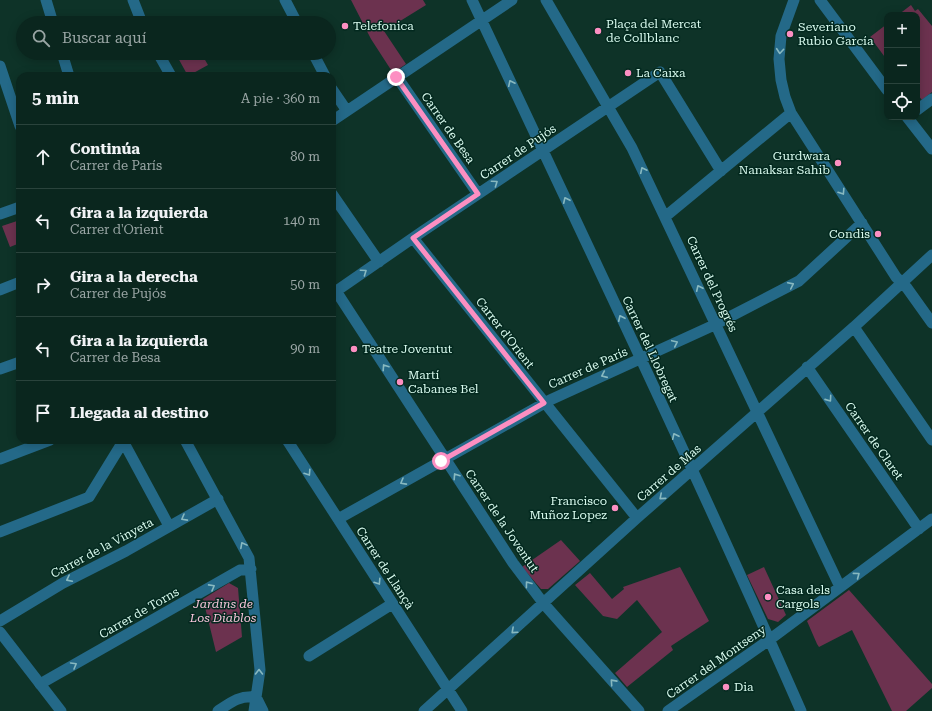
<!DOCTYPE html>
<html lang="es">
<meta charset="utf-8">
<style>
:root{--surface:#0a261e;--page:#18322b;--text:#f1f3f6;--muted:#99a5a4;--line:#2a433c}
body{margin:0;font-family:"Roboto Serif",serif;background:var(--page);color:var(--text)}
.controls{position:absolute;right:12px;top:12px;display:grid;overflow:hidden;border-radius:8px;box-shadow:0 2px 10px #0003}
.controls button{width:36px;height:36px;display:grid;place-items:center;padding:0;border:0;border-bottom:1px solid var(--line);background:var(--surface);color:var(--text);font:20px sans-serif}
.stop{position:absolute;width:12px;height:12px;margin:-9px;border:3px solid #fc8fc2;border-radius:50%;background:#fff}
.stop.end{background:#fc8fc2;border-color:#fff;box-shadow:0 1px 4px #0008}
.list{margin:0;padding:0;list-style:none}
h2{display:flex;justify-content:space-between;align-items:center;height:52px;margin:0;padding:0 16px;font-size:17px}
h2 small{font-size:13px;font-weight:400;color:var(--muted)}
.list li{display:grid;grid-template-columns:26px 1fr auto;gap:12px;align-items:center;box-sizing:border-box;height:64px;padding:0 16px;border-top:1px solid var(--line)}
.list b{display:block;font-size:15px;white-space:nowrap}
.list p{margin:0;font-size:13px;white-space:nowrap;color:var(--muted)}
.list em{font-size:13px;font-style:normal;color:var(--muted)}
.icon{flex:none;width:22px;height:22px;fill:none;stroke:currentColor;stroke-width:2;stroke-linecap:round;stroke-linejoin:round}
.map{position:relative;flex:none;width:932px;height:711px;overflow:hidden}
.search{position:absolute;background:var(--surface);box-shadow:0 2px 10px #0003;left:16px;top:16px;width:320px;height:44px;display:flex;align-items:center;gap:10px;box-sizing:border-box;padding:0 14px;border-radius:22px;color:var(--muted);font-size:15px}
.panel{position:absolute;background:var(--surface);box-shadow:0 2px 10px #0003;left:16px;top:72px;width:320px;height:372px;border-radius:12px}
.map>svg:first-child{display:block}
.green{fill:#6c324f}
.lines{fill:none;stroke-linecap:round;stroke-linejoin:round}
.minor{stroke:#246988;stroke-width:11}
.tertiary{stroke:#246988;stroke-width:11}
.oneway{stroke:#88b9c0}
.route{stroke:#fc8fc2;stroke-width:5}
.poi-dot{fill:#fc8fc2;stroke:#03291f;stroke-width:1.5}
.labels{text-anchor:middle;stroke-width:3;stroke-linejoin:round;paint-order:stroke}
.poi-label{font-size:12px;fill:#d9faee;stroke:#03291f;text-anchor:start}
.street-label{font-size:12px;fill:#d9faee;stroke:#03291f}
.park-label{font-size:12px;font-style:italic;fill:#f4c3d8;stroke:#03291f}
</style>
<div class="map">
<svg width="932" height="711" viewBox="0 0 932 711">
<rect width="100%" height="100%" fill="#0e3328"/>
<path class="green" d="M 351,0 L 423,0 L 426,5 L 384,31 L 406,64 L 393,73 L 371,39 Z
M 911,5 L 915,11 L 918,9 L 932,26 L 932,92 L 922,100 L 917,94 L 917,15 L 898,15 Z
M 887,24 L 887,60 L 870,37 Z
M 182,53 L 201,53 L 208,65 L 188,76 L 177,56 Z
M 20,220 L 20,243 L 10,247 L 2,226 Z
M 561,540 L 580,561 L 548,589 L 541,589 L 522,567 Z
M 680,567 L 709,621 L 671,646 L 673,650 L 627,687 L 615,673 L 662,632 L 637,600 L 617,619 L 603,616 L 575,585 L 590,573 L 612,599 L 624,589 L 623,587 Z
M 764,567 L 786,615 L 778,622 L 768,619 L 747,575 Z
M 229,583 L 238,588 L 242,637 L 216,652 L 203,599 Z
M 849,590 L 932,684 L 932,688 L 906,711 L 892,711 L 852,630 L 819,647 L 817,644 L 807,621 Z"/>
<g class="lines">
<path class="minor" d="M 46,0 L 53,23
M 133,0 L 142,23
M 285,0 L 297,23
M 472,0 C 583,236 696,472 801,711
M 546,0 L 632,148 L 840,587
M 794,0 L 781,36 L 779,59 L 781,80 L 785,97 L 791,113 L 896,277 L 907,288 L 932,323
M 820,0 L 887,90
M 62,53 L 69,76
M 158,53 L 171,76
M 313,53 L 325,76
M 0,66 L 20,126
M 397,77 L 478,194
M 332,89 L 347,111
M 917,110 L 932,99
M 907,117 L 932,149
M 332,121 L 512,0
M 332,194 L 379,262
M 0,214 L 20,207
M 666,216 L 791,113
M 413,238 L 637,518
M 0,290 L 20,282
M 336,291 L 513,563 L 544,604 L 639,711
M 332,294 L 423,231 L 660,72 L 721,171
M 854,327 L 932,440
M 807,367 L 919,529
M 0,369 L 20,362
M 185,440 L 249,558 L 260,670 L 254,711
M 287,440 L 462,711
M 123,441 L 169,526
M 0,459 L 50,440
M 338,519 L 550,400 L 712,326 L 799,281 L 862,223
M 0,532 L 89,497 L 124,440
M 0,621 L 63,583 L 126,551 L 218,499
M 309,656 L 392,604
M 40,684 L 240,570 L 251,569
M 218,711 C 231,702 240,695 256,697 L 263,711
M 424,711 L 637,518 L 854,327 L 932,255
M 668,711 L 769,640 L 932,519"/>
<path class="tertiary" d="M 0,632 L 61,711"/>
</g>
<defs><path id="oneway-chevron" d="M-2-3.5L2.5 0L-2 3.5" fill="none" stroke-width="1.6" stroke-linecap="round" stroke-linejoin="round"/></defs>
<g class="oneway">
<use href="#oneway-chevron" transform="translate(780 51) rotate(95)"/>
<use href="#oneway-chevron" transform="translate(511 83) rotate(-116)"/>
<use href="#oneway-chevron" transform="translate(643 170) rotate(-116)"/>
<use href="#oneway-chevron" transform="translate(495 183) rotate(-35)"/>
<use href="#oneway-chevron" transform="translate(842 192) rotate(57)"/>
<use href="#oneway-chevron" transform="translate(566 200) rotate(-115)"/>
<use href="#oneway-chevron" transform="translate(364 272) rotate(-35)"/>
<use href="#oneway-chevron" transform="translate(791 285) rotate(-26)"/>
<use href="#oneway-chevron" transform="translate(699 288) rotate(-115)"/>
<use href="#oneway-chevron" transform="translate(621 318) rotate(-115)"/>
<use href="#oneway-chevron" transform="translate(675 343) rotate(-25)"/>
<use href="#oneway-chevron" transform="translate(385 367) rotate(-123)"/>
<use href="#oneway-chevron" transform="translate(604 375) rotate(156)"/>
<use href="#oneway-chevron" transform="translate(829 399) rotate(55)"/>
<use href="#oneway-chevron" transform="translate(675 436) rotate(-115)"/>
<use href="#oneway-chevron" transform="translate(308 473) rotate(57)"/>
<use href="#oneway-chevron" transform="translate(456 476) rotate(-123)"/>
<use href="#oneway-chevron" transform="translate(403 482) rotate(151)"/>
<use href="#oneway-chevron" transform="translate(662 497) rotate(139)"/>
<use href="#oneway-chevron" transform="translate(184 518) rotate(151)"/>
<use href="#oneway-chevron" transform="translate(243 545) rotate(-118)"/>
<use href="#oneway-chevron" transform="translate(857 575) rotate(-37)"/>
<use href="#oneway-chevron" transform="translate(69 579) rotate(153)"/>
<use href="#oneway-chevron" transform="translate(378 582) rotate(57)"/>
<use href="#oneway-chevron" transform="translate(528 584) rotate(-127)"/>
<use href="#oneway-chevron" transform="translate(212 587) rotate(-29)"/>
<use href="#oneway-chevron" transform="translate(514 631) rotate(138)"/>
<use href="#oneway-chevron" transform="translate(74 665) rotate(-30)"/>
<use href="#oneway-chevron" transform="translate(259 672) rotate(-90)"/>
<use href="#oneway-chevron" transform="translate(613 682) rotate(-132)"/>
</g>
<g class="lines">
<path class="route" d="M 396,77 L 478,194 L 413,238 L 544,403 L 441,461"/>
</g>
<g class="poi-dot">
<circle cx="345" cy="26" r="4"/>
<circle cx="598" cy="31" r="4"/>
<circle cx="790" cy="34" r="4"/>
<circle cx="628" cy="73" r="4"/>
<circle cx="838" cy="163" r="4"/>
<circle cx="878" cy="234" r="4"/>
<circle cx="354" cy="349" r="4"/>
<circle cx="400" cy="382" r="4"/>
<circle cx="615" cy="508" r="4"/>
<circle cx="768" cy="597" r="4"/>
<circle cx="726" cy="687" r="4"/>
</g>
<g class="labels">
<g class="poi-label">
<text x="606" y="28">Plaça del Mercat<tspan x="606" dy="14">de Collblanc</tspan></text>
<text x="353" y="30">Telefonica</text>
<text x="798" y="31">Severiano<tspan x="798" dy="14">Rubio García</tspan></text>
<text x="636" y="77">La Caixa</text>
<text x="830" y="160" text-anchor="end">Gurdwara<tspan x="830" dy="14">Nanaksar Sahib</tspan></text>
<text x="870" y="238" text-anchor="end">Condis</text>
<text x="362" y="353">Teatre Joventut</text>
<text x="408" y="379">Martí<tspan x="408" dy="14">Cabanes Bel</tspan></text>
<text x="607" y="505" text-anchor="end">Francisco<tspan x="607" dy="14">Muñoz Lopez</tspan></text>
<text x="776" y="594">Casa dels<tspan x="776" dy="14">Cargols</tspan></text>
<text x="734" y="691">Dia</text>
</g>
<g class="street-label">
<text transform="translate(448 128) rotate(55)" y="4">Carrer de Besa</text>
<text transform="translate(518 152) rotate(-34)" y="4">Carrer de Pujós</text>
<text transform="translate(712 284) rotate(65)" y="4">Carrer del Progrés</text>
<text transform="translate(505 333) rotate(52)" y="4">Carrer d'Orient</text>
<text transform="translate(650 349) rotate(65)" y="4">Carrer del Llobregat</text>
<text transform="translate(588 368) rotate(-24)" y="4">Carrer de París</text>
<text transform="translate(874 441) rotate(55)" y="4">Carrer de Claret</text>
<text transform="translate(669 473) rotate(-41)" y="4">Carrer de Mas</text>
<text transform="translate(502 521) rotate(56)" y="4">Carrer de la Joventut</text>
<text transform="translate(102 548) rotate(-28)" y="4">Carrer de la Vinyeta</text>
<text transform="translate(385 568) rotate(57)" y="4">Carrer de Llançà</text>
<text transform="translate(139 613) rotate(-30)" y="4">Carrer de Torns</text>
<text transform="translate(716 662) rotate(-35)" y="4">Carrer del Montseny</text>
</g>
<g class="park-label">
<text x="223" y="608">Jardins de<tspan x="223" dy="14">Los Diablos</tspan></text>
</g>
</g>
</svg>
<div class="controls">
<button>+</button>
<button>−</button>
<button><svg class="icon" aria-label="locate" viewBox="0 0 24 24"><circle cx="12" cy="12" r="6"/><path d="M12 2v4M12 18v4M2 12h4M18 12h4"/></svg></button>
</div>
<div class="stop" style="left:441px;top:461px"></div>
<div class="stop end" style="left:396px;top:77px"></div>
<div class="search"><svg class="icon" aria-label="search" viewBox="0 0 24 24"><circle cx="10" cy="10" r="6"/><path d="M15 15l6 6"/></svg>Buscar aquí</div>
<section class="panel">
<h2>5 min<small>A pie · 360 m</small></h2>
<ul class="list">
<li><svg class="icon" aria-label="ahead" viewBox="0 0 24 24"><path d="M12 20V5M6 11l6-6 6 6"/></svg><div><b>Continúa</b><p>Carrer de París</p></div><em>80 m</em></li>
<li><svg class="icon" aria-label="left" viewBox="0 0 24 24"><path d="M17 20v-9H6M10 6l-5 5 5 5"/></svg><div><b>Gira a la izquierda</b><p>Carrer d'Orient</p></div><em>140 m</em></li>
<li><svg class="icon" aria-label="right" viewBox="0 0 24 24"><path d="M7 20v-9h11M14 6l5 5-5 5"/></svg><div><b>Gira a la derecha</b><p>Carrer de Pujós</p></div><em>50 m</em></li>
<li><svg class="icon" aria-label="left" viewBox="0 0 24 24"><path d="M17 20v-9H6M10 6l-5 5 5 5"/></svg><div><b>Gira a la izquierda</b><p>Carrer de Besa</p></div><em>90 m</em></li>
<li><svg class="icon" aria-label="arrive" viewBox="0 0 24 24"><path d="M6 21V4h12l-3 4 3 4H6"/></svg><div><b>Llegada al destino</b></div></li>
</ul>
</section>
</div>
